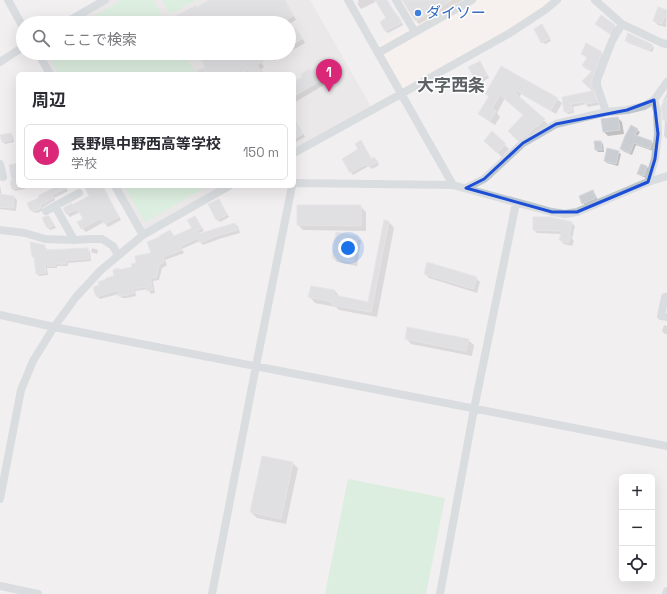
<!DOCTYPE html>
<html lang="ja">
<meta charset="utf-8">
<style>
:root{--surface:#fff;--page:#f2f2f3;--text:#2b2b33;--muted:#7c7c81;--line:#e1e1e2;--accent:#db2777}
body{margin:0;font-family:"Space Grotesk","Noto Sans JP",sans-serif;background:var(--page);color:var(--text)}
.controls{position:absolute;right:12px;bottom:12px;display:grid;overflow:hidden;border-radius:6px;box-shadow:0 4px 16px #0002}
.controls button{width:36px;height:36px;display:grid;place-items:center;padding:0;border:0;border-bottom:1px solid var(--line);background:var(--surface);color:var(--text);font:20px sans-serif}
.you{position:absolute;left:348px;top:248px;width:14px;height:14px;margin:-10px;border:3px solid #fff;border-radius:50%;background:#1a73e8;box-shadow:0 0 0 6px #1a73e833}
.badge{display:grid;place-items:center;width:26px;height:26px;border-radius:50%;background:var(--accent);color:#fff;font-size:13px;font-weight:700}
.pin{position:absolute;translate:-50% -33px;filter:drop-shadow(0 1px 2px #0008)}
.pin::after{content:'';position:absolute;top:21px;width:14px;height:12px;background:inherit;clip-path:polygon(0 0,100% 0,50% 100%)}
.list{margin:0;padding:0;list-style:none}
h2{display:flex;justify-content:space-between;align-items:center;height:52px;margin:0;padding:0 16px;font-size:17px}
h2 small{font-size:13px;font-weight:400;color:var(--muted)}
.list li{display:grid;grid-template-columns:26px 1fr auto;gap:12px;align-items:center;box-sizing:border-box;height:56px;margin:0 8px 8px;padding:0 8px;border:1px solid var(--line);border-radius:6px}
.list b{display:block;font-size:15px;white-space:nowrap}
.list p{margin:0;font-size:13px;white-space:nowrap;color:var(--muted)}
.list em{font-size:13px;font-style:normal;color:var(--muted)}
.icon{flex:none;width:22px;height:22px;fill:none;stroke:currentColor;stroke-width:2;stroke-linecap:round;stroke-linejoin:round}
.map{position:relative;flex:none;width:667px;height:594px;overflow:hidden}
.search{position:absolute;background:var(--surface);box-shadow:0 4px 16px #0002;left:16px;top:16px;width:280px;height:44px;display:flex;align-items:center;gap:10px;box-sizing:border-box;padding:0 14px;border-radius:22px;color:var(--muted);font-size:15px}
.panel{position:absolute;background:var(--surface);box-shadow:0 4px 16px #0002;left:16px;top:72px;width:280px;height:116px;border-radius:6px}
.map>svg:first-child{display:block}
.commercial{fill:#fbf3ea}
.education{fill:#e3e1e1}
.green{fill:#c0edc9}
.shadow{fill:#0003}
.building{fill:#caced2;stroke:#d4d7db}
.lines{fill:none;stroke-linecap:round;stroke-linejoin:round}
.minor{stroke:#bcc7cc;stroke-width:8}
.marked{fill:none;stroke:#1d4ed8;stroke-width:3;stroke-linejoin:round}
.shop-dot{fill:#3f7fe0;stroke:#fff;stroke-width:1.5}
.labels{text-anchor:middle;stroke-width:3;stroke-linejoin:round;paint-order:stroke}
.shop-label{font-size:15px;fill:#366cbe;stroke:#fff;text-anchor:start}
.quarter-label{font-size:17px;font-weight:bold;fill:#5c6164;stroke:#fff}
</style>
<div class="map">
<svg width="667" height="594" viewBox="0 0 667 594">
<rect width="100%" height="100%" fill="#f2eff0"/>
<path class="commercial" d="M 392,0 L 557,0 L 401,94 L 374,46 L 408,28 Z"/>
<path class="education" d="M 105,0 L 310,0 L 373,110 L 294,153 L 294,74 L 50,74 L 38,53 L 289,53 L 289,23 L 65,23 Z
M 115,186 L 229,186 L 143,235 Z"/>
<path class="green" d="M 122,0 L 153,0 L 166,23 L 82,23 Z
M 162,0 L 196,0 L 170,14 Z
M 47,53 L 184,53 L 196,74 L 59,74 Z
M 124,186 L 208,186 L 145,222 Z
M 348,479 L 445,498 L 426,594 L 325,594 Z"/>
<path class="shadow" d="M 212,0 L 285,0 L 296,20 L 289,24 L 289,23 L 181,23 L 197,8 Z
M 358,0 L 387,0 L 396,14 L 399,17 L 403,25 L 388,33 L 385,31 L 387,19 L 377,1 L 361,9 L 357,3 L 359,2 Z
M 403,0 L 463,0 L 419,24 L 415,20 Z
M 667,11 L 666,27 L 658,25 L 654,21 Z
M 596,24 L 614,26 L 617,28 L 612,36 Z
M 544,28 L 551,41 L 545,44 L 542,42 Z
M 295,29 L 299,33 L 305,43 L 289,52 L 289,33 Z
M 626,41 L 652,45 L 654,48 L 652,52 L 628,43 Z
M 199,53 L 256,53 L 264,67 L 261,69 L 264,74 L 198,74 L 206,67 Z
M 268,53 L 288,53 L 274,61 Z
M 601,53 L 604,55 L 594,83 L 594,90 L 599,105 L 588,107 L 586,104 L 573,107 L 574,113 L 568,114 L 565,111 L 563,98 L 594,92 L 584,81 L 593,72 L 586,69 L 583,66 L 587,58 L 582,54 Z
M 479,62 L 482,65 L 489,78 L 480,83 L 477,81 L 470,67 Z
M 322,66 L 326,70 L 332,80 L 294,103 L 294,83 Z
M 501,67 L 557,99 L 562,103 L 556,114 L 521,94 L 519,98 L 548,124 L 523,145 L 509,131 L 525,116 L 505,98 L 497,113 L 500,117 L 495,125 L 484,118 L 479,114 L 490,97 Z
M 667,93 L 667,139 L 664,136 L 665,121 L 664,103 L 663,101 Z
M 618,118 L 622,122 L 624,134 L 608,136 L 604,132 L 602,120 Z
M 296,123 L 299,126 L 305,137 L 294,143 L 294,124 Z
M 637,130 L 640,132 L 637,137 L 651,142 L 654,144 L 653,151 L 636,145 L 632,155 L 623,151 L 621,148 Z
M 492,133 L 509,149 L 502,157 L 485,141 Z
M 10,134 L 13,136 L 14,142 L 5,144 L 3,142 Z
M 361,142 L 363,144 L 372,159 L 377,160 L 379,165 L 372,169 L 369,166 L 353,175 L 343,159 L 359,150 Z
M 601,142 L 603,144 L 604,152 L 598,152 L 596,150 Z
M 618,152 L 621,154 L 618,166 L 607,163 L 605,161 Z
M 18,164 L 18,186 L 25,186 L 25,189 L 15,191 L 13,189 L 11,182 L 13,182 Z
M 647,167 L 649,169 L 646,178 L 641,176 L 639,174 Z
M 0,185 L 2,196 L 14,197 L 17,200 L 16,211 L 0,209 Z
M 59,186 L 65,186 L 68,191 L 54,198 L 55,200 L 42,208 L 43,210 L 38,213 L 33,212 L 30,210 L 40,198 Z
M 84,186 L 103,186 L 121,220 L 108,227 L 104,222 L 86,232 L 82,228 L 79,222 L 84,219 L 80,212 L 70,217 L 67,214 L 64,209 L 72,204 L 73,206 L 90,197 Z
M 592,191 L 595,194 L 598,200 L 586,206 L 583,203 Z
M 219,200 L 221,203 L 229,217 L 220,222 L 217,219 L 210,205 Z
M 360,206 L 366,212 L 366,231 L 303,230 L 298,225 Z
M 49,217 L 51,219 L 56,228 L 50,230 L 48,228 L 44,219 Z
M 195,217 L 197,220 L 204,231 L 199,233 L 200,234 L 235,224 L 238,226 L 240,233 L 219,239 L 203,245 L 200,241 L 182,249 L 184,253 L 165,260 L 167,265 L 162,268 L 159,280 L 153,281 L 155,293 L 151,294 L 148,289 L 135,291 L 136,296 L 126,298 L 122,298 L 119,295 L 119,294 L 100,299 L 97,296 L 115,277 L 119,269 L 120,270 L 133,267 L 153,253 L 161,237 L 170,231 L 175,237 L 193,229 Z
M 389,222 L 394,228 L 377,317 L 339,310 L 336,307 L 315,303 L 310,297 L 312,287 L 335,291 L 340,297 L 369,303 Z
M 572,223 L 575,226 L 572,239 L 574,241 L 572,246 L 564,244 L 560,240 L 562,234 L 537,233 L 534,230 Z
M 357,237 L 361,241 L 357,266 L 337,262 L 333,258 Z
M 31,244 L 44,246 L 47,249 L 47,251 L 88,249 L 90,252 L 91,261 L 68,263 L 68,266 L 57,266 L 57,268 L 47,268 L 48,275 L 39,276 L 37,273 L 35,260 L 33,257 Z
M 92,248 L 98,250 L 97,254 L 91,252 Z
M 425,274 L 476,278 L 480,282 L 477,293 L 429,278 Z
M 664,325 L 667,326 L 667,334 L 665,334 L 662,331 Z
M 406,338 L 468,340 L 474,345 L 472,356 L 411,344 Z
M 292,463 L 298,468 L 286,524 L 257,518 L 251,512 Z"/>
<path class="building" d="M 209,0 L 284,0 L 293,16 L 280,23 L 180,23 L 176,16 L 196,5 L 197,7 Z
M 375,0 L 387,0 L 395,14 L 396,13 L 401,23 L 385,31 L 380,22 L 386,18 Z
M 402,0 L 452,0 L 415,21 Z
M 658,7 L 667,10 L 667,18 L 664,17 L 662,24 L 653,21 Z
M 601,15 L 615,25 L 610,34 L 595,24 Z
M 542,24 L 550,38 L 541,43 L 534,29 Z
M 295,28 L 302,39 L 289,46 L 289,31 Z
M 628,33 L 653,45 L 650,50 L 625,41 Z
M 586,43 L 602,52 L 592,80 L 592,87 L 597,102 L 585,104 L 584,102 L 571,104 L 572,111 L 564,112 L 562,97 L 592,91 L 582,81 L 592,71 L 582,66 L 587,57 L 581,54 Z
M 198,53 L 277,53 L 257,65 L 263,74 L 250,74 L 248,70 L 241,74 L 191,74 L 205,67 Z
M 480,61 L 487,75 L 476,81 L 468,67 Z
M 322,65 L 329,76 L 294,96 L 294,82 L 302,77 L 300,74 L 309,69 L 310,71 Z
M 501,66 L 558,98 L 551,110 L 516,90 L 515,93 L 545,119 L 537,127 L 536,126 L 529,133 L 518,141 L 508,131 L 523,115 L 500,95 L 492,109 L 496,111 L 490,121 L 478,114 L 489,96 L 485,94 Z
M 667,97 L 667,122 L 663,120 L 661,106 Z
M 618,117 L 620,130 L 603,132 L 601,119 Z
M 294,118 L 303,134 L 294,139 Z
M 631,125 L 638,129 L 635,135 L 652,141 L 650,149 L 634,143 L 630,153 L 620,149 L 625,136 Z
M 492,131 L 506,144 L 497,153 L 484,141 Z
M 11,133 L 12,140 L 2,142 L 0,135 Z
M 361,140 L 371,159 L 374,157 L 378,162 L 368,167 L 366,164 L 350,173 L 342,159 L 358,149 L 355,144 Z
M 594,141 L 601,141 L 602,150 L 595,150 Z
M 607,148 L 619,151 L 616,164 L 604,161 Z
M 18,163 L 18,188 L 12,189 L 10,181 L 12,181 L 9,165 Z
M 641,164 L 647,166 L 644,176 L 637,174 Z
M 57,186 L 70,186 L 52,195 L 54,198 L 40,205 L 41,208 L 35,211 L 30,210 L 27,203 L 39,198 L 38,196 Z
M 88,186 L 102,186 L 119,217 L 104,224 L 101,218 L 81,229 L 77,222 L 83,219 L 77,209 L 66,214 L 63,208 L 72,203 L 72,205 L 89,196 L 85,188 Z
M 593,190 L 596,198 L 582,204 L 579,196 Z
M 0,194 L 14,196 L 13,208 L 0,207 Z
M 219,199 L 227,215 L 216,220 L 208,204 Z
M 297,205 L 361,205 L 361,226 L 297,225 Z
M 46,216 L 49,216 L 54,225 L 47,228 L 42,218 Z
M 195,216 L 202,228 L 197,231 L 198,234 L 235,223 L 237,230 L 216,236 L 200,243 L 198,238 L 180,246 L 182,250 L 163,257 L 164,262 L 159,265 L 156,278 L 150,278 L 153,290 L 147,291 L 146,287 L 133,289 L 134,293 L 123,296 L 118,296 L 118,290 L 96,297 L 93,287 L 99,285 L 98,282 L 106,279 L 106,278 L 114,276 L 113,270 L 119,268 L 119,270 L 132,267 L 131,264 L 136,263 L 135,256 L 151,253 L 147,242 L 160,237 L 159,236 L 170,230 L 174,236 L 192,228 L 187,220 Z
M 533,217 L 551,217 L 572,222 L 569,236 L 571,236 L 568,243 L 559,240 L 562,231 L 533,230 Z
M 384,220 L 389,221 L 371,312 L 332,305 L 333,302 L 308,297 L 311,286 L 335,290 L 334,295 L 368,302 Z
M 336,232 L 358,236 L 353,262 L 332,258 Z
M 30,242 L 45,245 L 45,250 L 88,248 L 89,259 L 66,260 L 66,264 L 55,264 L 55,266 L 45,266 L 46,273 L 36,274 L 34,257 L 32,257 Z
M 427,262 L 477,277 L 473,289 L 424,274 Z
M 407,327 L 469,339 L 466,351 L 405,339 Z
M 262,456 L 293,462 L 281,519 L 250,512 Z"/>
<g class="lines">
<path class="minor" d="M 8,0 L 23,27
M 348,0 L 453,185
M 396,0 L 415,32
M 595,0 L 622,24 L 662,43 L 667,44
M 65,23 L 105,0
M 38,53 L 50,74
M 378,53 L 472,0
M 0,62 L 23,47
M 606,112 L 597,85 L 597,80 L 612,41 L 622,24
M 294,153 L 401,94 L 510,33 L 545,10 L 557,0
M 0,164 L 3,177
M 648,182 L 655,159 L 658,134 L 657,111 L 654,100
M 294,183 L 453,185 L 552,212 L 565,214 L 577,212 L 648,182 L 667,176
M 115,186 L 143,235
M 466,188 L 484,179 L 523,143 L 556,124 L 606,112 L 627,110 L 644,106 L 654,100 L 667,82
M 46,211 L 55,206
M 0,230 L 25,233 L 45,239 L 74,240 L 92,239 L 102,239 L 113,246 L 118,255
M 74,240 L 55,206 L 79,193
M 667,297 L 665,297 L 661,316 L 667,317
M 0,315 L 54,327 L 667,446
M 0,499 L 21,390 L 33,361 L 54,327 L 76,297 L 101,270 L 143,235 L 185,211 L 229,186
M 0,586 L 38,594
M 212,594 L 256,366 L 292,186
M 440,594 L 474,409 L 516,203
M 666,594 L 667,591"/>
</g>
<path d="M0 0H667V594H0ZM 654,100 L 658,134 L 655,159 L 648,182 L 577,212 L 552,212 L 466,188 L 484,179 L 523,143 L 556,124 L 627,110 Z" fill="#f2eff0" fill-opacity=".55" fill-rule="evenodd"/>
<path class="marked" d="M 654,100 L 658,134 L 655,159 L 648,182 L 577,212 L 552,212 L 466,188 L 484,179 L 523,143 L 556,124 L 627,110 Z"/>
<circle class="shop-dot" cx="418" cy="13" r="4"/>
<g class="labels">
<g class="shop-label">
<text x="426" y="18">ダイソー</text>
</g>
<g class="quarter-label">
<text x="451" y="91">大字西条</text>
</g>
</g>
</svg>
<div class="controls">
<button>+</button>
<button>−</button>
<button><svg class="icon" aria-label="locate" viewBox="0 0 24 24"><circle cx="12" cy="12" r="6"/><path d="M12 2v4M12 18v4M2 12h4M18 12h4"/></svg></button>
</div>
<div class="you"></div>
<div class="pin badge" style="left:329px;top:92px">1</div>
<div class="search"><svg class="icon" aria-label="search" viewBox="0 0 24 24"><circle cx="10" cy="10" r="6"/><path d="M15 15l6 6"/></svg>ここで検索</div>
<section class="panel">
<h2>周辺<small></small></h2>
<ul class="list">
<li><span class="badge">1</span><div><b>長野県中野西高等学校</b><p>学校</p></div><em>150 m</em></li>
</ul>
</section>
</div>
